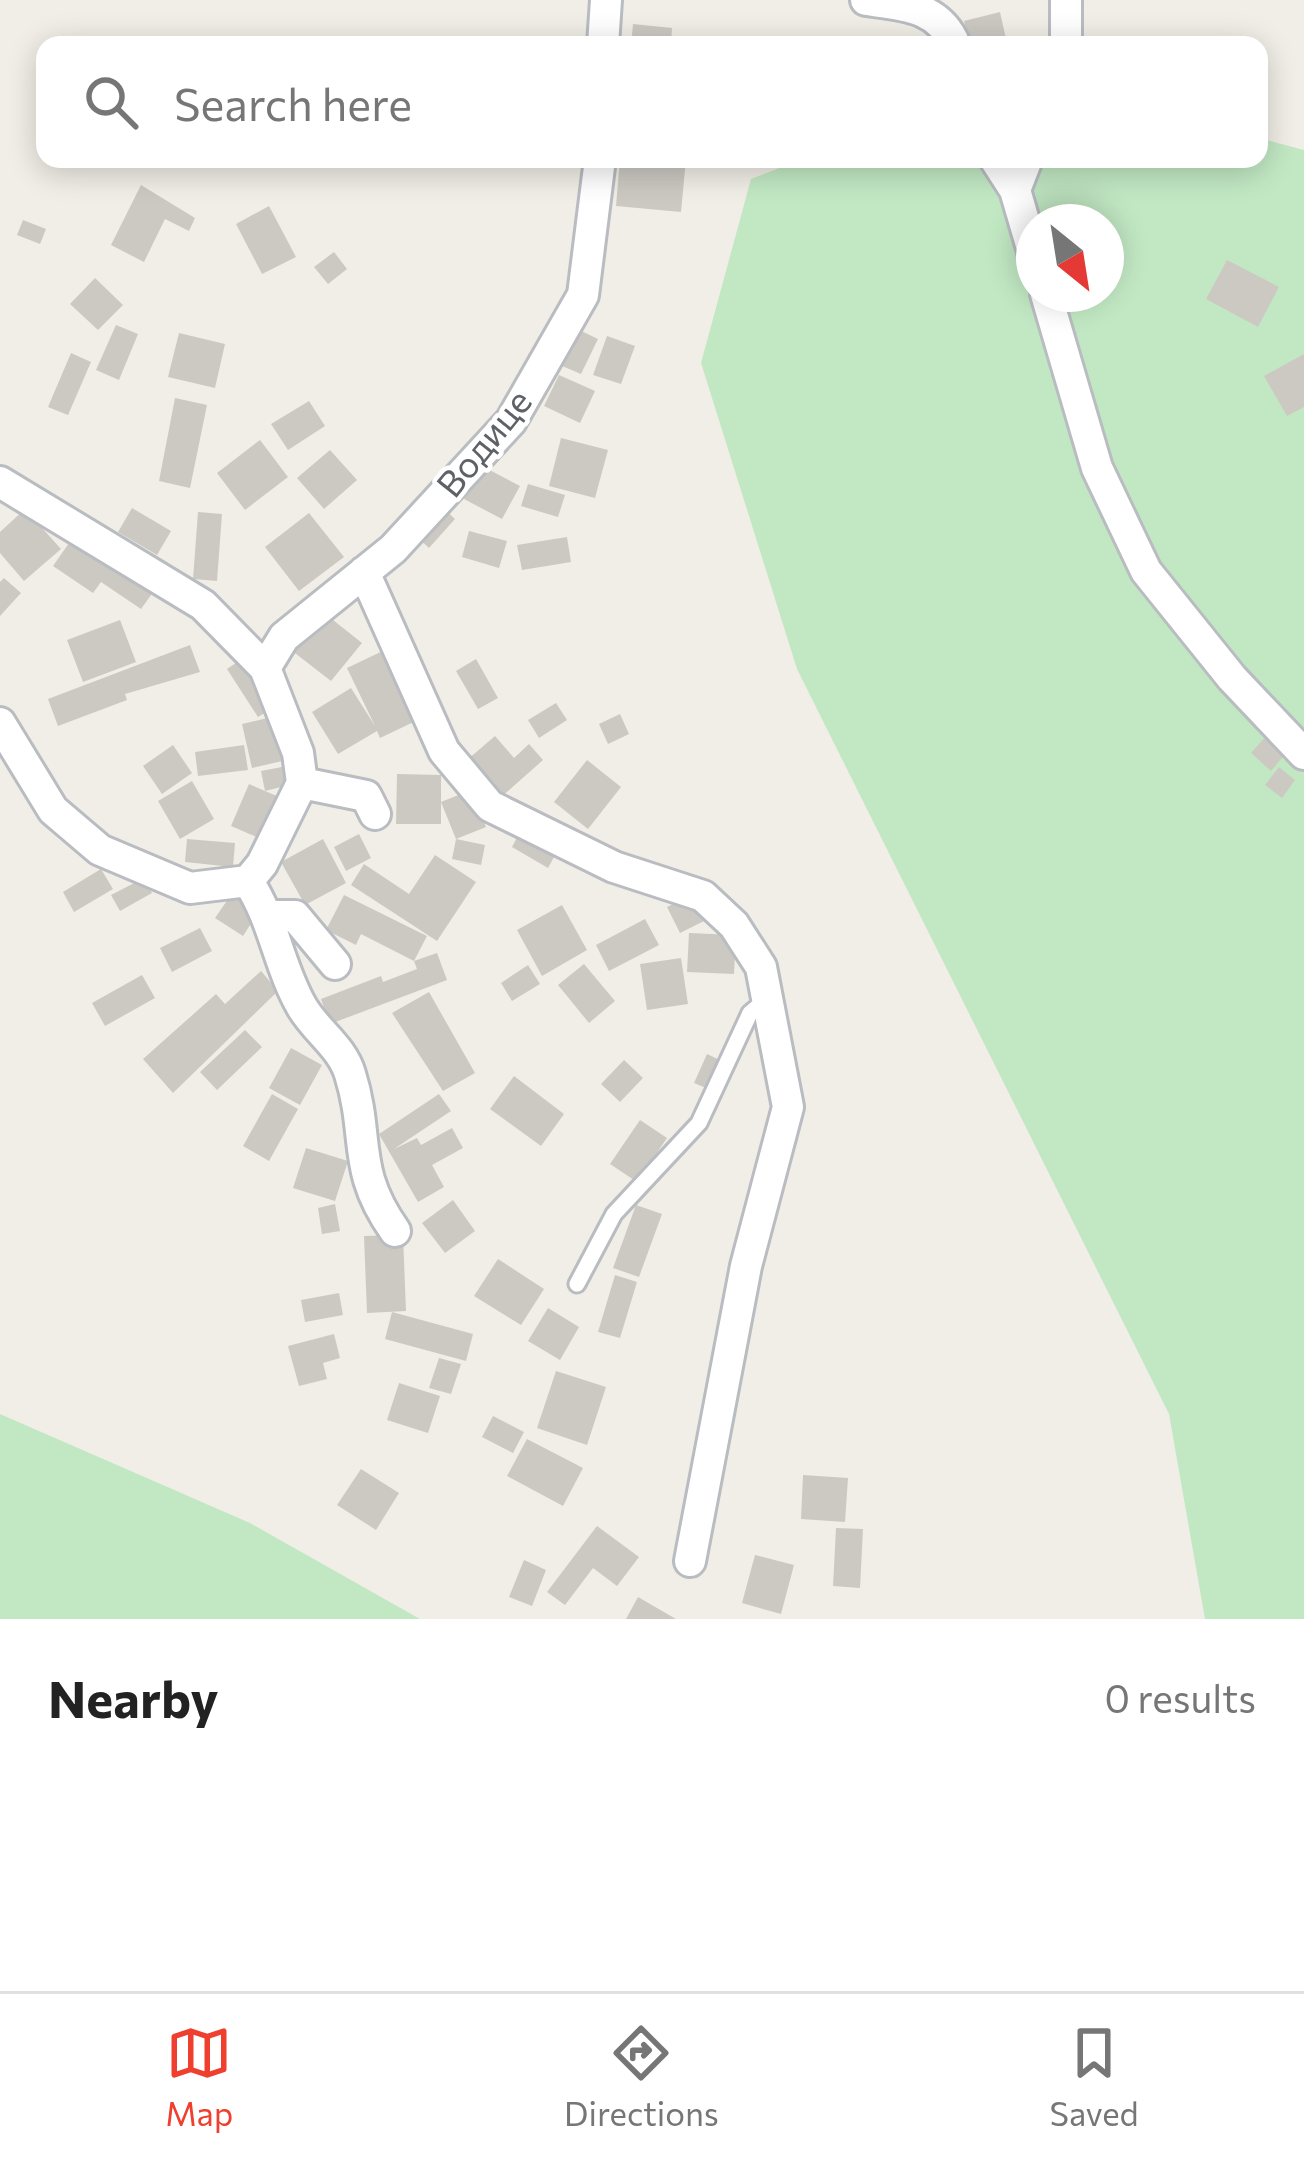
<!DOCTYPE html>
<meta charset="utf-8">
<style>
:root{--surface:#fff;--page:#f6f6f6;--text:#222;--muted:#767676;--line:#e0e0e0;--accent:#ef3f2e}
body{margin:0;font-family:Commissioner,sans-serif;background:var(--page);color:var(--text)}
.compass{position:absolute;left:1016px;top:204px;width:108px;height:108px;border-radius:50%;background:var(--surface);box-shadow:0 6px 30px #0003;rotate:150deg}
.list{margin:0;padding:0;list-style:none}
h2{display:flex;justify-content:space-between;align-items:center;height:156px;margin:0;padding:0 48px;font-size:51px}
h2 small{font-size:39px;font-weight:400;color:var(--muted)}
.icon{flex:none;width:66px;height:66px;fill:none;stroke:currentColor;stroke-width:2;stroke-linecap:round;stroke-linejoin:round}
.map{position:relative;flex:none;width:1304px;height:1619px;overflow:hidden}
.search{position:absolute;background:var(--surface);box-shadow:0 6px 30px #0003;left:36px;right:36px;top:36px;height:132px;display:flex;align-items:center;gap:30px;box-sizing:border-box;padding:0 42px;border-radius:24px;color:var(--muted);font-size:45px}
.sheet{height:372px;background:var(--surface)}
nav{display:flex;justify-content:space-around;align-items:center;box-sizing:border-box;height:168px;border-top:3px solid var(--line);background:var(--surface);font-size:33px;color:var(--muted)}
nav a{display:grid;justify-items:center;gap:6px}
nav .on{color:var(--accent)}
.map>svg:first-child{display:block}
.green{fill:#c2e8c3;fill-rule:evenodd}
.building{fill:#ccc9c3}
.lines{fill:none;stroke-linecap:round;stroke-linejoin:round}
.lane-casing{stroke:#b9bcc0;stroke-width:21}
.street-casing{stroke:#b9bcc0;stroke-width:36}
.lane{stroke:#fff;stroke-width:15}
.street{stroke:#fff;stroke-width:30}
.labels{text-anchor:middle;stroke-width:9;stroke-linejoin:round;paint-order:stroke}
.street-label{font-size:36px;fill:#5e6267;stroke:#fff}
</style>
<div class="map">
<svg width="1304" height="1619" viewBox="0 0 1304 1619">
<rect width="100%" height="100%" fill="#f0eee6"/>
<path class="green" d="M 1259,138 L 1304,150 L 1304,1619 L 1205,1619 L 1169,1414 L 797,669 L 701,363 L 751,179 L 803,159 L 1259,159 ZM 1034,222 L 1106,222 L 1106,294 L 1034,294 Z
M 0,1414 L 250,1523 L 420,1619 L 0,1619 Z"/>
<path class="building" d="M 1000,12 L 1007,43 L 970,45 L 964,21 Z
M 633,24 L 672,28 L 671,45 L 631,45 Z
M 620,159 L 686,159 L 681,212 L 616,206 Z
M 141,185 L 195,218 L 189,231 L 165,219 L 144,262 L 111,245 Z
M 269,206 L 296,257 L 262,274 L 236,224 Z
M 23,220 L 46,229 L 40,244 L 17,235 Z
M 334,252 L 347,269 L 328,284 L 314,267 Z
M 1227,260 L 1279,287 L 1258,327 L 1206,299 Z
M 95,278 L 123,305 L 98,330 L 70,304 Z
M 116,325 L 138,334 L 119,380 L 96,370 Z
M 573,327 L 598,339 L 581,374 L 555,363 Z
M 179,333 L 225,344 L 215,388 L 168,377 Z
M 607,336 L 635,346 L 621,384 L 593,375 Z
M 71,353 L 91,362 L 68,415 L 48,407 Z
M 1304,354 L 1304,407 L 1287,416 L 1264,376 Z
M 559,375 L 595,391 L 580,423 L 544,406 Z
M 175,398 L 207,405 L 190,488 L 159,481 Z
M 309,401 L 325,426 L 288,450 L 271,424 Z
M 561,438 L 608,450 L 595,498 L 549,486 Z
M 260,440 L 288,477 L 245,510 L 217,473 Z
M 330,450 L 357,480 L 324,509 L 297,478 Z
M 482,466 L 520,486 L 502,519 L 464,499 Z
M 528,484 L 565,495 L 558,517 L 521,506 Z
M 439,504 L 455,519 L 429,548 L 413,533 Z
M 132,508 L 171,531 L 157,555 L 118,532 Z
M 25,509 L 61,549 L 24,581 L 0,553 L 0,532 Z
M 198,512 L 222,514 L 217,581 L 193,579 Z
M 309,513 L 344,557 L 299,591 L 265,547 Z
M 469,531 L 507,541 L 499,568 L 462,557 Z
M 76,533 L 156,588 L 141,609 L 101,582 L 93,593 L 53,566 Z
M 567,537 L 571,562 L 522,570 L 517,545 Z
M 4,578 L 21,593 L 0,616 L 0,582 Z
M 323,612 L 362,643 L 331,681 L 291,650 Z
M 120,620 L 136,662 L 83,682 L 67,640 Z
M 190,645 L 200,672 L 125,694 L 127,700 L 58,726 L 48,699 Z
M 389,648 L 422,718 L 380,738 L 377,731 L 338,754 L 312,712 L 351,688 L 375,726 L 347,668 Z
M 246,656 L 278,705 L 258,717 L 227,669 Z
M 476,659 L 498,698 L 478,709 L 456,671 Z
M 556,703 L 567,720 L 539,738 L 528,720 Z
M 620,714 L 629,734 L 608,744 L 599,724 Z
M 280,715 L 291,759 L 252,768 L 242,724 Z
M 495,736 L 514,758 L 529,744 L 543,760 L 500,798 L 467,760 Z
M 1266,736 L 1286,753 L 1271,771 L 1251,753 Z
M 173,745 L 192,773 L 162,794 L 143,766 Z
M 244,745 L 248,770 L 198,776 L 195,752 Z
M 587,760 L 621,787 L 588,829 L 554,802 Z
M 282,767 L 285,786 L 265,791 L 277,796 L 259,838 L 231,826 L 249,784 L 265,791 L 261,771 Z
M 1279,767 L 1295,780 L 1282,798 L 1265,785 Z
M 397,774 L 441,775 L 441,824 L 396,824 Z
M 192,781 L 214,819 L 180,839 L 158,801 Z
M 471,790 L 486,827 L 456,839 L 485,845 L 481,865 L 452,859 L 456,839 L 441,802 Z
M 522,828 L 559,848 L 548,868 L 512,847 Z
M 359,834 L 371,858 L 346,871 L 334,847 Z
M 187,839 L 235,843 L 233,867 L 185,862 Z
M 323,839 L 346,883 L 305,905 L 281,862 Z
M 435,855 L 476,882 L 437,941 L 351,885 L 364,864 L 409,894 Z
M 101,869 L 113,889 L 74,912 L 63,892 Z
M 144,878 L 152,893 L 120,911 L 111,895 Z
M 235,889 L 262,906 L 243,936 L 215,918 Z
M 344,895 L 427,936 L 414,961 L 361,934 L 356,945 L 326,930 Z
M 691,895 L 704,921 L 680,933 L 667,907 Z
M 562,905 L 587,950 L 542,976 L 517,930 Z
M 645,919 L 659,945 L 609,971 L 596,945 Z
M 200,928 L 212,951 L 172,972 L 160,948 Z
M 689,933 L 736,935 L 734,974 L 687,972 Z
M 437,953 L 447,980 L 330,1024 L 321,999 L 381,976 L 383,982 L 417,969 L 414,961 Z
M 681,958 L 688,1004 L 647,1010 L 640,964 Z
M 584,964 L 615,1001 L 589,1023 L 558,985 Z
M 528,965 L 540,984 L 512,1001 L 501,983 Z
M 261,971 L 278,991 L 173,1093 L 143,1059 L 216,994 L 225,1004 Z
M 142,975 L 155,998 L 105,1026 L 92,1003 Z
M 429,992 L 475,1073 L 443,1091 L 392,1013 Z
M 245,1030 L 262,1047 L 217,1090 L 200,1072 Z
M 291,1048 L 322,1065 L 300,1105 L 269,1088 Z
M 707,1054 L 724,1062 L 711,1090 L 694,1083 Z
M 624,1060 L 643,1078 L 620,1102 L 601,1084 Z
M 514,1076 L 564,1114 L 541,1146 L 490,1109 Z
M 272,1094 L 298,1109 L 269,1161 L 243,1146 Z
M 439,1094 L 451,1111 L 394,1149 L 417,1138 L 421,1145 L 452,1128 L 463,1148 L 432,1165 L 444,1187 L 418,1202 L 379,1134 Z
M 640,1120 L 667,1138 L 637,1182 L 610,1164 Z
M 306,1148 L 348,1161 L 335,1201 L 293,1188 Z
M 453,1200 L 475,1231 L 445,1253 L 422,1223 Z
M 335,1204 L 340,1231 L 322,1234 L 318,1208 Z
M 636,1205 L 662,1214 L 639,1277 L 613,1268 Z
M 403,1235 L 406,1311 L 367,1313 L 364,1236 Z
M 498,1259 L 544,1289 L 521,1325 L 474,1296 Z
M 615,1275 L 637,1282 L 620,1338 L 598,1332 Z
M 339,1293 L 343,1315 L 305,1322 L 301,1300 Z
M 548,1308 L 579,1327 L 560,1360 L 528,1341 Z
M 392,1312 L 473,1334 L 466,1361 L 385,1339 Z
M 334,1334 L 340,1358 L 323,1363 L 327,1379 L 299,1386 L 288,1346 Z
M 439,1358 L 461,1364 L 451,1394 L 429,1388 Z
M 556,1371 L 606,1387 L 587,1445 L 537,1428 Z
M 399,1383 L 440,1396 L 428,1433 L 387,1420 Z
M 493,1416 L 524,1432 L 513,1453 L 482,1437 Z
M 527,1439 L 583,1468 L 563,1506 L 507,1476 Z
M 361,1469 L 399,1493 L 376,1530 L 337,1505 Z
M 803,1475 L 848,1478 L 845,1522 L 801,1519 Z
M 597,1526 L 639,1557 L 617,1586 L 593,1568 L 565,1605 L 547,1592 Z
M 836,1528 L 863,1529 L 860,1588 L 833,1586 Z
M 755,1555 L 794,1565 L 781,1614 L 742,1603 Z
M 524,1560 L 546,1570 L 532,1606 L 509,1597 Z
M 638,1597 L 676,1619 L 626,1619 Z"/>
<g class="lines">
<defs>
<path id="lane" d="M 577,1284 L 614,1214 L 699,1123 L 750,1013 L 768,998"/>
<path id="street" d="M 866,0 C 903,5 939,6 955,45
M 1066,0 L 1066,45
M 603,45 L 606,0
M 995,159 L 1015,190
M 1027,159 L 1015,190 L 1034,255
M 1046,294 L 1097,468 L 1146,571 L 1232,678 L 1304,754
M 0,482 L 203,605 L 265,668 L 298,753 L 302,783 L 262,864 L 248,881 L 190,888 L 100,850 L 53,810 L 0,723
M 364,572 L 444,751 L 490,806 L 614,867 L 703,896 L 734,925 L 761,967 L 788,1107 L 746,1266 L 690,1561
M 265,668 L 284,637 L 393,549 L 511,421 L 583,295 L 600,159
M 302,783 L 366,796 L 375,814
M 248,881 C 275,923 278,965 302,1007 C 316,1031 342,1047 350,1074 C 370,1138 351,1169 395,1231
M 271,916 L 295,916 L 335,964"/>
</defs>
<use href="#lane" class="lane-casing"/>
<use href="#street" class="street-casing"/>
<use href="#lane" class="lane"/>
<use href="#street" class="street"/>
</g>
<g class="labels">
<g class="street-label">
<text transform="translate(484 443) rotate(-51)" y="13">Водице</text>
</g>
</g>
</svg>
<svg class="compass" viewBox="-18 -18 36 36"><path d="M0-13l5 13h-10z" fill="#e53935"/><path d="M0 13l5-13h-10z" fill="#767676"/></svg>
<div class="search"><svg class="icon" aria-label="search" viewBox="0 0 24 24"><circle cx="10" cy="10" r="6"/><path d="M15 15l6 6"/></svg>Search here</div>
</div>
<section class="sheet">
<h2>Nearby<small>0 results</small></h2>
<ul class="list">
</ul>
</section>
<nav>
<a class="on"><svg class="icon" aria-label="map" viewBox="0 0 24 24"><path d="M3 6l6-2 6 2 6-2v14l-6 2-6-2-6 2zM9 4v14M15 6v14"/></svg>Map</a>
<a><svg class="icon" aria-label="directions" viewBox="0 0 24 24"><path d="M12 3l9 9-9 9-9-9zM9 14v-3h6M13 9l2 2-2 2"/></svg>Directions</a>
<a><svg class="icon" aria-label="saved" viewBox="0 0 24 24"><path d="M7 4h10v16l-5-4-5 4z"/></svg>Saved</a>
</nav>
